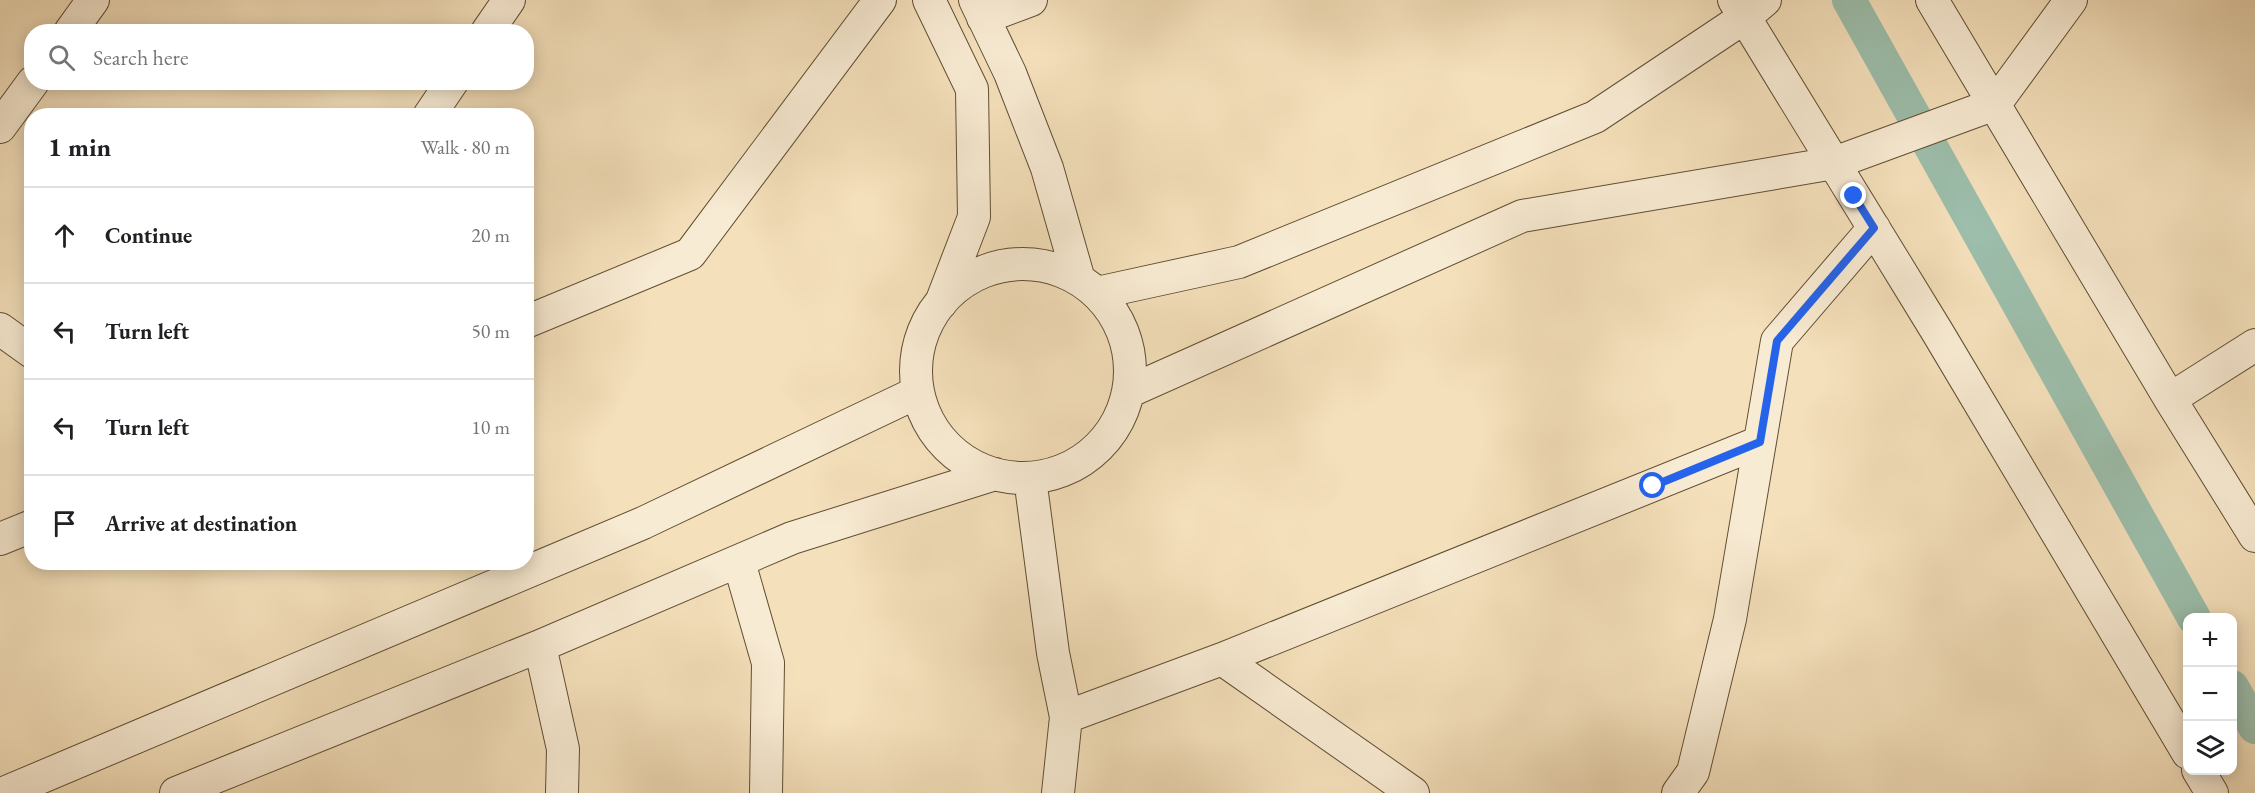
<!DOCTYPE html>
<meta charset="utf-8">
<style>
:root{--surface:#fff;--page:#f2f2f2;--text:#202124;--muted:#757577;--line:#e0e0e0}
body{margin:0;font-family:"EB Garamond",serif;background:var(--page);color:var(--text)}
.controls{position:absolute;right:18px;bottom:18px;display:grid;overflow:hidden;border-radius:12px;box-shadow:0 3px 15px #0003}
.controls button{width:54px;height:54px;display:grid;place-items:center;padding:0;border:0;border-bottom:2px solid var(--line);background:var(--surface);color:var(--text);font:30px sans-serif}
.stop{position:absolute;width:18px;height:18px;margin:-14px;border:4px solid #2563eb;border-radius:50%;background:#fff}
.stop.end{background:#2563eb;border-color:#fff;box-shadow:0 2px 6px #0008}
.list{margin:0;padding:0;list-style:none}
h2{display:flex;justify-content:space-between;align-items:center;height:78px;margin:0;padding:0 24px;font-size:26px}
h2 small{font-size:20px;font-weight:400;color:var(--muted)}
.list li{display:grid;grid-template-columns:39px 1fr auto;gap:18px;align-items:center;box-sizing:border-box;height:96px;padding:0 24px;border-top:2px solid var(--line)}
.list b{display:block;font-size:22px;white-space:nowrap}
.list em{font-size:20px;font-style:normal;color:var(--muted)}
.icon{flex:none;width:33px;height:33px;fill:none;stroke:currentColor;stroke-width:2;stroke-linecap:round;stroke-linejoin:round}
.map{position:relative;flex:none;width:2255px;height:793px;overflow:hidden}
.search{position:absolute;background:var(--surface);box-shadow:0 3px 15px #0003;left:24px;top:24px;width:510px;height:66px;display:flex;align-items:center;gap:15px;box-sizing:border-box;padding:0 21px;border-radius:24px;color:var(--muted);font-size:22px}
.panel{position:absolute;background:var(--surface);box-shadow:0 3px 15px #0003;left:24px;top:108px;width:510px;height:462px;border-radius:24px}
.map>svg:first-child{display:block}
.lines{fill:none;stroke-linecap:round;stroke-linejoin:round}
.canal{stroke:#9cbeab;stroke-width:34}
.street-casing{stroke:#604e32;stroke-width:34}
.street{stroke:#f8ebd3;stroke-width:32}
.route{stroke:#2563eb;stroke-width:8}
</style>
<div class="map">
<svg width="2255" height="793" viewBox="0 0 2255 793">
<rect width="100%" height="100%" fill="#f4e0bb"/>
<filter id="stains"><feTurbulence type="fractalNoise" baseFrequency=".00333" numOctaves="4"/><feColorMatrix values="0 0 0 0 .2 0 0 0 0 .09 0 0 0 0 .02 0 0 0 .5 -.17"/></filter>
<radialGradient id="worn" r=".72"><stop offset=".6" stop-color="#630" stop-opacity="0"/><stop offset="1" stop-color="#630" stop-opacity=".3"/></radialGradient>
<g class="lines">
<path class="canal" d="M 1849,0 L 2194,618
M 2232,687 L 2255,727"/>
<defs>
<path id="street" d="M 929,0 L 972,89 L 974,217 L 941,303
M 975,0 L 1010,73 L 1047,168 L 1079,280
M 1734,0 L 1938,333 L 2188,753
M 1932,0 L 2170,399 L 2255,536
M 983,18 L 1031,0
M 70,32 L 93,0
M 487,32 L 509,0
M 429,116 L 452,82
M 0,127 L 33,82
M916 371a107 107 0 1 1 214 0a107 107 0 1 1-214 0Z
M 1097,293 L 1239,262 L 1595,117 L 1745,17 L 1765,0
M 526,322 L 690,254 L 880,0
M 0,329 L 32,352
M 1128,392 L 1522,216 L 1834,163 L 1995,104 L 2071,0
M 2170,399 L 2255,345
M 1030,478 L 1053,653 L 1066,717 L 1222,659 L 1760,442
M 0,539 L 32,526
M 739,562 L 768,663 L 766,793
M 540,646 L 563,749 L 562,793
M 1222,659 L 1413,793
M 2198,770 L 2212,793
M 4,793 L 643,523 L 918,392
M 176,793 L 540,646 L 792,538 L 995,474
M 1058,793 L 1066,717
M 1678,793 L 1693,772 L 1730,619 L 1777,341 L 1874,228"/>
</defs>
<use href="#street" class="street-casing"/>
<use href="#street" class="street"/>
</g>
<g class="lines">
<path class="route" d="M 1653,486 L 1760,442 L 1777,341 L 1874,228 L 1854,196"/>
</g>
<rect width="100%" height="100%" filter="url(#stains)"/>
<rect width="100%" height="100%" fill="url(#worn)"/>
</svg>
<div class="controls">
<button>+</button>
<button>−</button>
<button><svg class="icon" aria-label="layers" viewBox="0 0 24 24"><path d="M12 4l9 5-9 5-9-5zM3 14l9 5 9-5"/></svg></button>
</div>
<div class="stop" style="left:1653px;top:486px"></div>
<div class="stop end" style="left:1854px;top:196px"></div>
<div class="search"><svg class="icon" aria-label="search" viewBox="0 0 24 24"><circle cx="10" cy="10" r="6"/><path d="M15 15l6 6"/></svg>Search here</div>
<section class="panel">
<h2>1 min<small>Walk · 80 m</small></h2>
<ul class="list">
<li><svg class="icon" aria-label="ahead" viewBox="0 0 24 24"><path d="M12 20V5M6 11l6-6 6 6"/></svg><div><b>Continue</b></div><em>20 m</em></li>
<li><svg class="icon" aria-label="left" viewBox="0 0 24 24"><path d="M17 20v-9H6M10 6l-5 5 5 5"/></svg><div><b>Turn left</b></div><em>50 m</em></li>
<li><svg class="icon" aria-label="left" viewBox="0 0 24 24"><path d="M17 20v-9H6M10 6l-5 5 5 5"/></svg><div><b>Turn left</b></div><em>10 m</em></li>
<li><svg class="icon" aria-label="arrive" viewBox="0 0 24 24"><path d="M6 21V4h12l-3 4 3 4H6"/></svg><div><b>Arrive at destination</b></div></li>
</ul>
</section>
</div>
